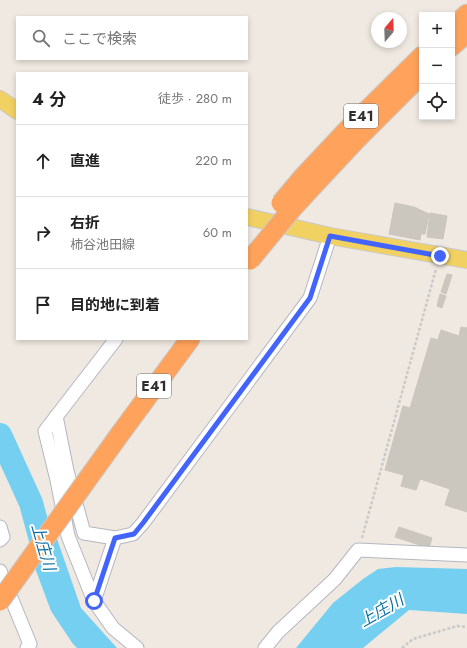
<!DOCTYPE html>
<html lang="ja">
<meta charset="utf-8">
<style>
:root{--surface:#fff;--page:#f6f6f6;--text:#222;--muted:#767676;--line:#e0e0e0}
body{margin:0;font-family:Jost,"Noto Sans JP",sans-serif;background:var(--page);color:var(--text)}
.controls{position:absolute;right:12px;top:12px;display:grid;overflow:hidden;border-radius:0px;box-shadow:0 2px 6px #0003}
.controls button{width:36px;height:36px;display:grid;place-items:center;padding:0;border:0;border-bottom:1px solid var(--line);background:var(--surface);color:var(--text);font:20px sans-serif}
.compass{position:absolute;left:371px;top:12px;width:36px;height:36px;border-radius:50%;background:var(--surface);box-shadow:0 2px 6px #0003;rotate:19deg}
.stop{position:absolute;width:12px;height:12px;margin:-9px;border:3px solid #4264fb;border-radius:50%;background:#fff}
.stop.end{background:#4264fb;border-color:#fff;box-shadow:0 1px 4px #0008}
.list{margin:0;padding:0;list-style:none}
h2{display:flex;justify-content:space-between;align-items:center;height:52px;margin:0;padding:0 16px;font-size:17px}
h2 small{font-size:13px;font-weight:400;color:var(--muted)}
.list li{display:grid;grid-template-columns:26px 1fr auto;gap:12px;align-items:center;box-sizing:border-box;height:72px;padding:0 16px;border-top:1px solid var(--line)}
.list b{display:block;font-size:15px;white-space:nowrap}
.list p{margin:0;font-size:13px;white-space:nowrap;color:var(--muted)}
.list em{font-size:13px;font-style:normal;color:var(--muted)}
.icon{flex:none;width:22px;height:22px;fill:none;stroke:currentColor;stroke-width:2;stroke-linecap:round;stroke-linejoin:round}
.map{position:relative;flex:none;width:467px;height:648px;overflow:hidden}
.search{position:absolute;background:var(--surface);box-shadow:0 2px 6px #0003;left:16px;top:16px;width:232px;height:44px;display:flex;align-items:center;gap:10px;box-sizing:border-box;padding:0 14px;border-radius:0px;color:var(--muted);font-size:15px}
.panel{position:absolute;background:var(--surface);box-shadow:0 2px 6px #0003;left:16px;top:72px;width:232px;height:268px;border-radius:0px}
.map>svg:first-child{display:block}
.water{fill:#75cff0}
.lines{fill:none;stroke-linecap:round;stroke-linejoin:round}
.river{stroke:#75cff0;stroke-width:24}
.building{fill:#cbc7bf;stroke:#cbc5ba}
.minor-casing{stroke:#b4b7c1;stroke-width:15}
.major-casing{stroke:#c9c9c9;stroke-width:18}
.highway-casing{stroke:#c9c9c9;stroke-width:21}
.path{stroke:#c9c9c9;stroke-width:2.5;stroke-dasharray:3 2;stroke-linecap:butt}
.minor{stroke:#fff;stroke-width:13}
.major{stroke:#f2d163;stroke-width:16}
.highway{stroke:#ffa35c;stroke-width:19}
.highway-bridge-casing{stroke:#c9c9c9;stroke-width:21;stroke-linecap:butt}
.highway-bridge{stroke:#ffa35c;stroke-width:19}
.route{stroke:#4264fb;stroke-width:5}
.labels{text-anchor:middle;stroke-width:4;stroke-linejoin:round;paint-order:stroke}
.shield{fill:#fff;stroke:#6d6d6d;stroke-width:1}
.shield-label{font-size:14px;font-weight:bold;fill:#2e2e2e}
.water-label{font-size:16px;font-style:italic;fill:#0d6fa3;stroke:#fff}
</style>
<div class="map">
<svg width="467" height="648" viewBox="0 0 467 648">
<rect width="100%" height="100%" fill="#efe9e1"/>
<path class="water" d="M 56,536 L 81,608 L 117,648 L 77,648 L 73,644 L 51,611 L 35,568 Z
M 396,567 L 467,569 L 467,614 L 409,610 L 363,648 L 296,648 L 333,603 L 363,579 L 378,569 Z"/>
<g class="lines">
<path class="river" d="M 0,435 L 31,503 L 47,562"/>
</g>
<path class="building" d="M 395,203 L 414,207 L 429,214 L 425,234 L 421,234 L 420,240 L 389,234 Z
M 430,213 L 447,216 L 443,239 L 427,237 Z
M 447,274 L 452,275 L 446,294 L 441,292 Z
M 440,294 L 446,296 L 442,308 L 437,306 Z
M 461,327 L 467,328 L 467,512 L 445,505 L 450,489 L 420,479 L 416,490 L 401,486 L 404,475 L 385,470 L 403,406 L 410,408 L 431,338 L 438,340 L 441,330 L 459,336 Z
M 399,527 L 432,538 L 429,548 L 395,537 Z"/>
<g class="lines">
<defs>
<path id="minor" d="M 116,339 L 45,431 L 57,480 L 68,536 L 94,601 L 115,538 L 133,534 L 143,523 L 310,298 L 330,236
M 56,416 L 67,471 L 84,533 L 115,538
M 0,527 L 3,537 L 0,540
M 0,571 L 30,644 L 27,648
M 94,601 L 113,628 L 137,648
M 265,648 L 278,632 L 335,579 L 358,550 L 467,555"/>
<path id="major" d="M 0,99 L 17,111
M 247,217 L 330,236 L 467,260"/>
<path id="highway" d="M 452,28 L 467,14
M 452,46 L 467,33
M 302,178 L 348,129 L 422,56
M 313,186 L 357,139 L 422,74
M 120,434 L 190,339"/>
</defs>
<use href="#minor" class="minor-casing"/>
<use href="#major" class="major-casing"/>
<use href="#highway" class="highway-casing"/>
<path class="path" d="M 362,538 L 436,269
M 402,648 L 413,639 L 457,626 L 467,627"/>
<use href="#minor" class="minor"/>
<use href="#major" class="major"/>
<use href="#highway" class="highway"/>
<defs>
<path id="highway-bridge" d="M 281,203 L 302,178
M 250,260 L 292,209 L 313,186
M 0,601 L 120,434"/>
</defs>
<use href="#highway-bridge" class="highway-bridge-casing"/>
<use href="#highway-bridge" class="highway-bridge"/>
</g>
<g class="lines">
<path class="route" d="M 94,601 L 115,538 L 134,534 L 143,523 L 310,298 L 330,236 L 440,256"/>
</g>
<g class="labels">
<g class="shield">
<rect x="344" y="104" width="34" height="24" rx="3"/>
<rect x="137" y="374" width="34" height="24" rx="3"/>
</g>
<g class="shield-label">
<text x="361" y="121">E41</text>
<text x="154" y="391">E41</text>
</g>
<g class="water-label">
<text transform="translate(44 547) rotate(74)" y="6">上庄川</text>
<text transform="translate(381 610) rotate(-30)" y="6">上庄川</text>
</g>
</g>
</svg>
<div class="controls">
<button>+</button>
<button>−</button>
<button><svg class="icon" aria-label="locate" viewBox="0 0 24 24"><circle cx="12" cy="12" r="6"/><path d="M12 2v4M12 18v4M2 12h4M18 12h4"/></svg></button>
</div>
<svg class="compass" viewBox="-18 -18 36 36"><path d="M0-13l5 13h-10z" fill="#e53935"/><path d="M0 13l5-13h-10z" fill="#767676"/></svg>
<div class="stop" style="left:94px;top:601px"></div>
<div class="stop end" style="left:440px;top:256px"></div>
<div class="search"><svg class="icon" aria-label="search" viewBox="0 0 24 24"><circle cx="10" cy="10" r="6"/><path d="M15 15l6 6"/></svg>ここで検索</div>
<section class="panel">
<h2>4 分<small>徒歩 · 280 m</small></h2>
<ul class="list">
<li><svg class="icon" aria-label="ahead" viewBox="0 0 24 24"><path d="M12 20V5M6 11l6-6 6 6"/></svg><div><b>直進</b></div><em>220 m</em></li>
<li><svg class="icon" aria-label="right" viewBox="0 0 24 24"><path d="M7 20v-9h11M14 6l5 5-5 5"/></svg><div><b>右折</b><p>柿谷池田線</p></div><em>60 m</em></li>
<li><svg class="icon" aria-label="arrive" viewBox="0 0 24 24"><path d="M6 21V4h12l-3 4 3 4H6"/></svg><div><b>目的地に到着</b></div></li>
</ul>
</section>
</div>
